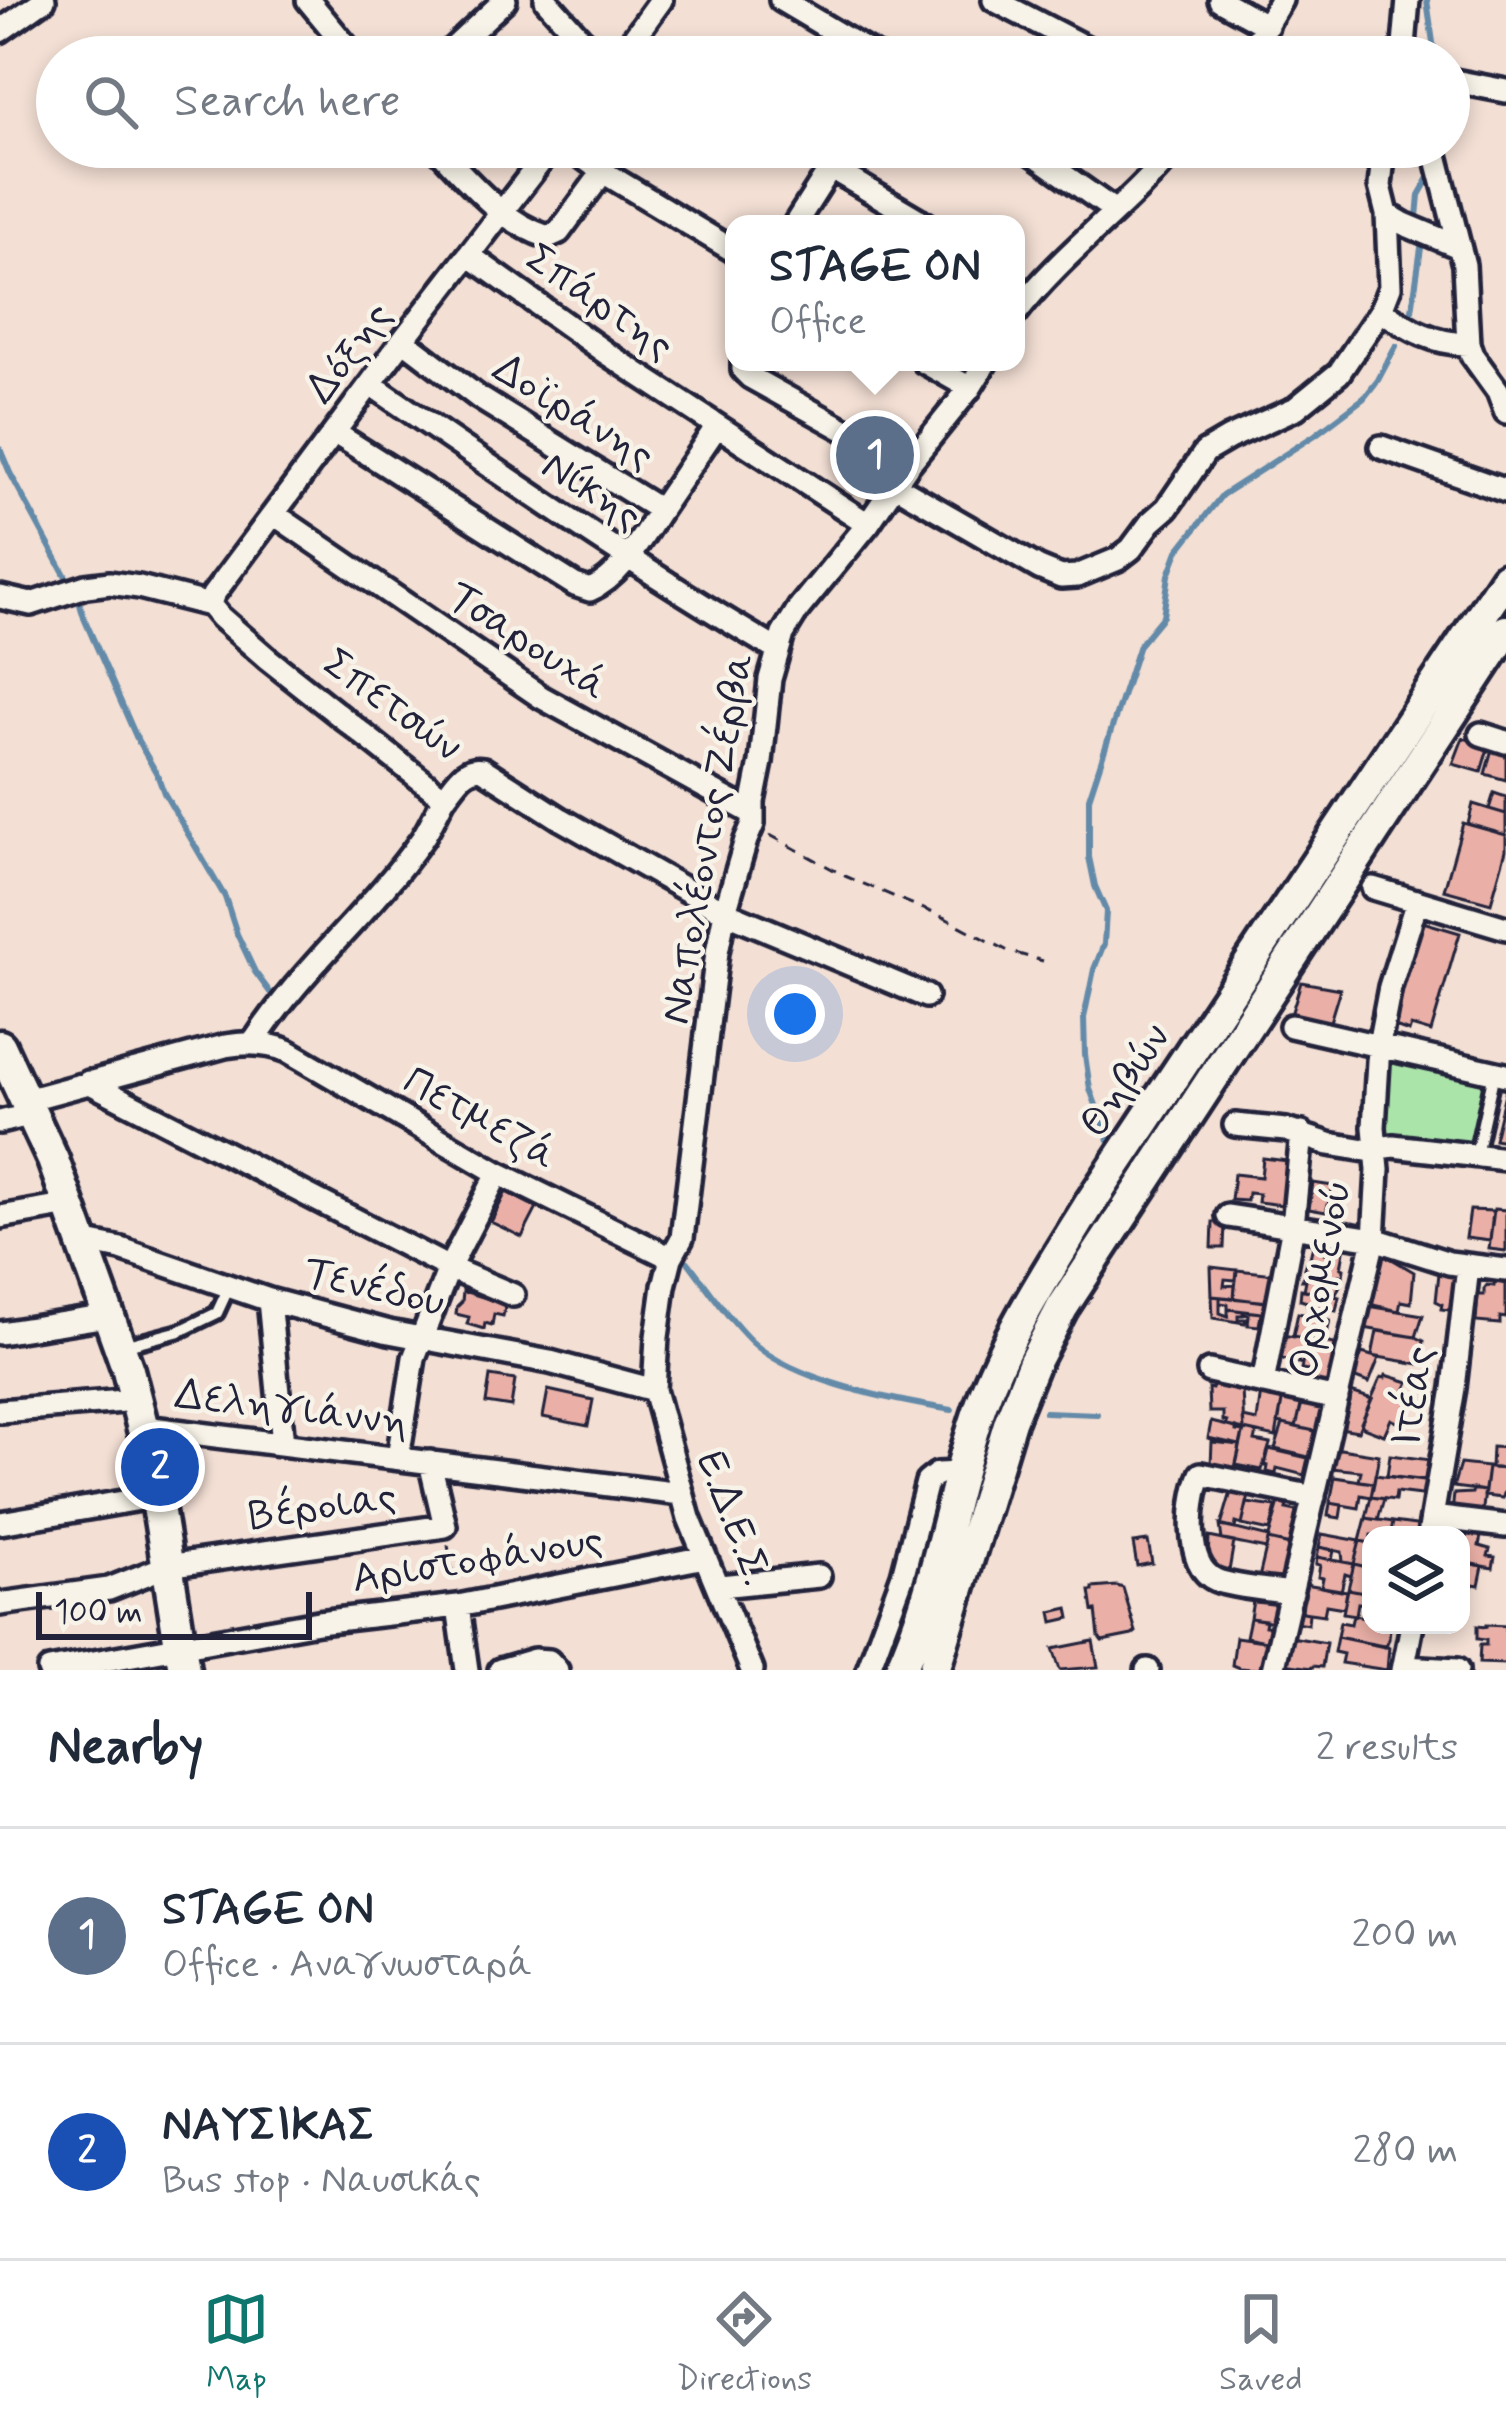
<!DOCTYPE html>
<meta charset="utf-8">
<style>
:root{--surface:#fff;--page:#f2f2f3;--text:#1f2937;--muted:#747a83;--line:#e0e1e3;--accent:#0f766e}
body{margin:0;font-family:Mynerve,sans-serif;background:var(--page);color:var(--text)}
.controls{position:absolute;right:36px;bottom:36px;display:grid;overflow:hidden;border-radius:24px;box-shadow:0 6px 18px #0003}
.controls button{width:108px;height:108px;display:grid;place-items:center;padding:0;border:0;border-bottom:3px solid var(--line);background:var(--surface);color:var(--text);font:60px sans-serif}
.scale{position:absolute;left:36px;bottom:30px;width:276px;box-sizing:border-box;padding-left:12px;border:6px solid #22223b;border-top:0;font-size:33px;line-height:42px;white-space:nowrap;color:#22223b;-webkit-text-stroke:9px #f7f3e8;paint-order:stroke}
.you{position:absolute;left:795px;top:1014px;width:42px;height:42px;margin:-30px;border:9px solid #fff;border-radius:50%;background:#1a73e8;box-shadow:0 0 0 18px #1a73e833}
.badge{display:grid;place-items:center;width:78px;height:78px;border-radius:50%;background:var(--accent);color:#fff;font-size:39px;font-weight:700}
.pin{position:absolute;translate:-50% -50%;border:6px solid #fff;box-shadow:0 3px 12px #0006}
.popup{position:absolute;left:725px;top:215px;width:300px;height:156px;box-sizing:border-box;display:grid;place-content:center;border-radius:24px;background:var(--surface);filter:drop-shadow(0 3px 9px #0005);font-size:39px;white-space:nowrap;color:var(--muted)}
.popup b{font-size:45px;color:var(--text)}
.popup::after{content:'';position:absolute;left:50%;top:100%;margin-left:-24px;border:24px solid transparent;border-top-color:var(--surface)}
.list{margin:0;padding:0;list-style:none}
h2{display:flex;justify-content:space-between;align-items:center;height:156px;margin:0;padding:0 48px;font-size:51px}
h2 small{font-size:39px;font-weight:400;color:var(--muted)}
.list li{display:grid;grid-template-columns:78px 1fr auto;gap:36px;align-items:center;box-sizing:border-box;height:216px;padding:0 48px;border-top:3px solid var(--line)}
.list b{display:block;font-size:45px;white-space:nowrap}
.list p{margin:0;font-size:39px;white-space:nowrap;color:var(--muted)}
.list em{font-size:39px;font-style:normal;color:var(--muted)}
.icon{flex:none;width:66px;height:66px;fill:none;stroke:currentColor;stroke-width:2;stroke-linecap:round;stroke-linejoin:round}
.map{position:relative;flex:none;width:1506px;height:1670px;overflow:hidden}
.search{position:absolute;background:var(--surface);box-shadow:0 6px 18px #0003;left:36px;right:36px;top:36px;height:132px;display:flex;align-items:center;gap:30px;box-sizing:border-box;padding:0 42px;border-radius:66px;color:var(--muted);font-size:45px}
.sheet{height:588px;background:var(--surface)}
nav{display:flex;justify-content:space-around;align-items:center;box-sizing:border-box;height:168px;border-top:3px solid var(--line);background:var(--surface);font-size:33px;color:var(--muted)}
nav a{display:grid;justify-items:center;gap:6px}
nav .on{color:var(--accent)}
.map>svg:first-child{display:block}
.green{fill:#abe4a9;stroke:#668372;stroke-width:3}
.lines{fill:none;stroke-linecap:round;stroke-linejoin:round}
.stream{stroke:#638aa8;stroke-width:6}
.building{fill:#eab0a7;stroke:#22223b;stroke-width:3}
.lane-casing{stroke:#22223b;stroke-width:20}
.street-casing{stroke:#22223b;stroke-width:30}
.secondary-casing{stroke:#22223b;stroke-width:39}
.path{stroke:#22223b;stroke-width:3;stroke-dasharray:12 9;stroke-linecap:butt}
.lane{stroke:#f7f3e8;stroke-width:10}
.street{stroke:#f7f3e8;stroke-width:21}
.secondary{stroke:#f7f3e8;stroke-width:30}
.labels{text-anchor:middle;stroke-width:9;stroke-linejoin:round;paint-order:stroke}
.street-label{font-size:42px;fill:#22223b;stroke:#f7f3e8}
</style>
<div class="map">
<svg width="1506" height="1670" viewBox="0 0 1506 1670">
<rect width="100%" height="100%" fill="#f3dfd4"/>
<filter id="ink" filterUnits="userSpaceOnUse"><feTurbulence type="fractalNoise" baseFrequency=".00833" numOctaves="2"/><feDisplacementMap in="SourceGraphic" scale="24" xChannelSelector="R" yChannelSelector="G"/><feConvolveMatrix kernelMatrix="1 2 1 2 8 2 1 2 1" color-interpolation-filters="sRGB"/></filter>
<g filter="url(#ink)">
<path class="green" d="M 1383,1058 L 1479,1075 L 1483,1082 L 1474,1141 L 1471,1144 L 1383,1135 Z"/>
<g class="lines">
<path class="stream" d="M 1427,0 L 1435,57
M 1417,217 L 1419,195 L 1434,169
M 1412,310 L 1422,241
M 0,449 L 10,473 L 70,584
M 79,601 L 84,618 L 138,741 L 157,774 L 164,793 L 225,897 L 237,934 L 255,972 L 272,995
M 1109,1140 L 1090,1089 L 1085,1055 L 1084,1018 L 1094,969 L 1104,944 L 1106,911 L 1095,886 L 1089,857 L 1089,798 L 1139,645 L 1163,616 L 1169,575 L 1178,551 L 1222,495 L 1315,435 L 1364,398 L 1378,380 L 1396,346
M 688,1262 C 709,1289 728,1319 752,1342 C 794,1381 895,1401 952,1410
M 1045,1412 L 1097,1414"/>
</g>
<path class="building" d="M 1463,738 L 1489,745 L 1481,772 L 1453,764 Z
M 1492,749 L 1506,753 L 1506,780 L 1485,774 Z
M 1494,793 L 1506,797 L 1506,814 L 1489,809 Z
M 1473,804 L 1506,814 L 1506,835 L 1468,824 Z
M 1463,823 L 1506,835 L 1506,850 L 1491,903 L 1444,890 Z
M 1416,920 L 1460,933 L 1431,1032 L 1411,1026 L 1409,1032 L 1395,1027 L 1397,1022 L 1388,1019 Z
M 1301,982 L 1340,989 L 1329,1025 L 1290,1018 Z
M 1506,1089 L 1506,1141 L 1494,1139 Z
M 1263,1158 L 1288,1161 L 1283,1205 L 1258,1202 L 1259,1194 L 1248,1193 L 1247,1201 L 1231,1200 L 1234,1174 L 1261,1177 Z
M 1313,1183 L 1333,1186 L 1326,1212 L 1309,1209 Z
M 506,1192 L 537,1208 L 522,1237 L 491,1222 Z
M 1494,1209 L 1506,1210 L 1506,1251 L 1489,1249 Z
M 1470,1210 L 1493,1211 L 1490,1241 L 1466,1238 Z
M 1213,1222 L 1225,1223 L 1224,1248 L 1212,1248 Z
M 1313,1245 L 1325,1248 L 1324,1253 L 1331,1255 L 1332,1249 L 1344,1251 L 1341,1268 L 1344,1269 L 1343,1276 L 1339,1275 L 1338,1280 L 1342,1281 L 1335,1296 L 1304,1290 L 1306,1280 L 1302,1280 L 1307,1269 L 1304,1268 L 1306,1262 L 1309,1262 Z
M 1379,1256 L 1390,1258 L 1414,1272 L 1411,1303 L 1401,1301 L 1399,1311 L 1369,1304 Z
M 1211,1267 L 1237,1270 L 1236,1280 L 1225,1279 L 1224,1286 L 1235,1285 L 1234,1298 L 1212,1296 Z
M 1237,1270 L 1276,1274 L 1273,1303 L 1234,1298 Z
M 1439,1273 L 1461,1274 L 1457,1311 L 1441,1309 L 1442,1304 L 1436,1301 Z
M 1495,1280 L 1506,1281 L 1506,1318 L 1500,1317 L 1500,1324 L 1476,1322 L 1478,1295 L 1484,1295 L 1484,1289 L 1487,1285 L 1494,1286 Z
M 1301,1289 L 1339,1297 L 1336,1311 L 1307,1305 L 1307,1302 L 1300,1300 Z
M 463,1291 L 506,1304 L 503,1316 L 494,1314 L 492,1325 L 485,1323 L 484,1329 L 467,1324 L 469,1317 L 456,1314 L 457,1307 L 462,1302 Z
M 1212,1296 L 1220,1297 L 1220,1313 L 1228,1316 L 1228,1309 L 1243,1311 L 1243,1315 L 1238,1315 L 1238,1319 L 1246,1319 L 1245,1323 L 1213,1318 Z
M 1220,1297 L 1271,1302 L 1270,1314 L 1228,1309 L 1228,1304 L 1220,1303 Z
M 1368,1306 L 1423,1315 L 1416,1337 L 1364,1328 Z
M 1243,1311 L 1261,1313 L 1259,1326 L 1248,1325 L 1249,1315 L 1243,1314 Z
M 1298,1313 L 1330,1320 L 1325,1343 L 1293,1336 Z
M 1377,1331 L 1416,1337 L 1424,1341 L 1420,1364 L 1372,1356 Z
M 1282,1335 L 1307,1339 L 1302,1364 L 1298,1363 L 1300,1354 L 1294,1353 L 1292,1361 L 1277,1358 Z
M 1307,1339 L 1334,1344 L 1333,1349 L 1335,1349 L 1328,1389 L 1307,1385 L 1309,1371 L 1301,1370 Z
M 1362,1353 L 1379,1358 L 1369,1383 L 1353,1377 Z
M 1386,1375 L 1409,1382 L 1402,1397 L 1409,1400 L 1399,1423 L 1391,1419 L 1384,1435 L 1363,1427 L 1361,1423 L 1381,1377 L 1385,1378 Z
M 490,1376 L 515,1380 L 511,1407 L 486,1403 Z
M 1214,1384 L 1242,1389 L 1244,1430 L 1227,1426 L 1227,1422 L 1223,1421 L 1223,1412 L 1209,1412 L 1208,1388 L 1212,1389 Z
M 548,1390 L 593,1400 L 588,1426 L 543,1417 Z
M 1345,1390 L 1372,1399 L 1358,1431 L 1340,1428 Z
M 1261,1391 L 1283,1396 L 1276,1437 L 1244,1430 L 1243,1418 L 1257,1421 Z
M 1283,1396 L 1302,1401 L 1296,1427 L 1278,1423 Z
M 1303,1399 L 1326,1404 L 1319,1432 L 1296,1427 Z
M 1211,1422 L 1236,1428 L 1236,1431 L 1243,1432 L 1240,1445 L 1208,1438 Z
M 1283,1424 L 1319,1432 L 1317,1459 L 1275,1449 Z
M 1244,1430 L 1257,1433 L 1255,1441 L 1270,1444 L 1262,1470 L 1236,1465 Z
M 1212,1442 L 1240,1445 L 1234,1472 L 1213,1468 L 1211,1465 Z
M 1492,1447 L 1506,1448 L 1506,1469 L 1491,1468 Z
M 1334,1448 L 1379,1455 L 1374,1483 L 1359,1481 L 1361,1471 L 1331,1468 Z
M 1269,1449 L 1308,1458 L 1304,1475 L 1277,1468 L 1276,1474 L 1267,1472 L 1268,1466 L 1265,1466 Z
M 1390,1455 L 1431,1460 L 1428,1481 L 1387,1476 Z
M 1460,1464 L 1488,1467 L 1485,1491 L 1453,1487 Z
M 1488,1467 L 1506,1469 L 1506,1493 L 1504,1493 L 1503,1498 L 1484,1496 Z
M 1375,1475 L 1431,1482 L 1429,1496 L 1396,1492 L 1395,1500 L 1371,1497 Z
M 1335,1477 L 1374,1483 L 1371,1497 L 1361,1495 L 1359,1508 L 1330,1503 Z
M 1473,1489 L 1485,1491 L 1482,1517 L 1452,1513 L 1454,1494 L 1472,1493 Z
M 1231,1492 L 1249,1496 L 1242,1525 L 1236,1523 L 1235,1529 L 1221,1526 Z
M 1371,1497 L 1384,1499 L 1378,1520 L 1366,1518 Z
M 1247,1503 L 1276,1507 L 1270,1531 L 1242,1525 Z
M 1279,1503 L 1288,1504 L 1286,1509 L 1296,1511 L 1291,1545 L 1268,1540 Z
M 1330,1503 L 1342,1505 L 1340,1518 L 1328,1516 Z
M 1366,1518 L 1393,1522 L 1391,1532 L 1383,1531 L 1382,1535 L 1371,1535 L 1370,1543 L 1360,1541 Z
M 1393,1522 L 1423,1526 L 1421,1535 L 1394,1535 L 1395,1532 L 1391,1532 Z
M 1220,1525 L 1269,1537 L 1266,1549 L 1222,1540 Z
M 1467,1533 L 1481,1536 L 1479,1546 L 1490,1549 L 1488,1556 L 1495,1557 L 1493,1568 L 1461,1562 Z
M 1322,1534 L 1360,1541 L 1354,1564 L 1343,1562 L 1342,1552 L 1319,1547 Z
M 1209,1537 L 1234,1542 L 1229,1571 L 1211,1569 L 1208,1562 Z
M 1268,1540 L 1294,1546 L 1285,1584 L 1259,1578 Z
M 1148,1541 L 1152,1563 L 1137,1566 L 1133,1543 Z
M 1360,1541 L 1371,1543 L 1371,1568 L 1354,1564 Z
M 1319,1547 L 1334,1550 L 1332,1560 L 1317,1557 Z
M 1317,1557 L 1354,1564 L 1351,1576 L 1345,1574 L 1341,1591 L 1321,1587 L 1323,1578 L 1318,1577 L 1320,1565 L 1316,1564 Z
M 1461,1562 L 1483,1566 L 1479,1585 L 1473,1584 L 1471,1590 L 1461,1587 Z
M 1354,1564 L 1371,1568 L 1371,1579 L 1366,1579 L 1364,1592 L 1348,1589 Z
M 1305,1584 L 1347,1591 L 1344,1608 L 1326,1605 L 1324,1615 L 1302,1612 L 1303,1602 L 1300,1601 Z
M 1117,1586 L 1123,1588 L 1136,1632 L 1132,1635 L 1102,1641 L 1099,1637 L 1096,1610 L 1093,1611 L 1090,1591 L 1093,1591 L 1093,1588 Z
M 1348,1589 L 1371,1593 L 1371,1605 L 1358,1603 L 1356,1615 L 1343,1613 Z
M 1254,1595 L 1277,1599 L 1275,1622 L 1250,1618 Z
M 1068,1608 L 1070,1618 L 1053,1622 L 1051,1612 Z
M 1297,1611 L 1309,1613 L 1308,1624 L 1295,1622 Z
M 1353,1615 L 1371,1618 L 1371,1625 L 1390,1625 L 1389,1639 L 1385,1647 L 1337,1637 L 1340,1622 L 1351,1624 Z
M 1250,1618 L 1266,1620 L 1265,1626 L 1274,1627 L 1271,1642 L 1246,1637 Z
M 1486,1625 L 1506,1626 L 1506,1664 L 1479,1663 L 1480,1645 L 1486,1645 L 1486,1640 L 1477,1639 L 1477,1626 L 1486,1627 Z
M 1236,1637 L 1271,1642 L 1267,1670 L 1239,1668 L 1232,1665 Z
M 1291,1637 L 1326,1643 L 1322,1667 L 1313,1666 L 1312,1668 L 1284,1664 Z
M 1337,1637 L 1389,1647 L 1387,1670 L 1341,1663 L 1343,1654 L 1334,1652 Z
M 1093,1641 L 1098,1667 L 1060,1670 L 1053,1649 Z"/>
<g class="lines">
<defs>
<path id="lane" d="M 1476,1154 L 1494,1073
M 123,1346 L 180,1331 L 217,1313 L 229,1287"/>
<path id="street" d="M 308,0 L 355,57
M 546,0 L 597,57
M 781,0 L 877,57
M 994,0 L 1104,57
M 1220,0 L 1267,26
M 0,31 L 44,0
M 444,57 L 505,0
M 620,57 L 661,0
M 1247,57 L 1281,0
M 1403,57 L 1408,0
M 1449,80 L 1506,91
M 436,147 C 468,180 502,223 548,237 L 559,232 L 603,172
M 569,147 L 603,172 L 734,251
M 795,147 L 926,224
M 1024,147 L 1115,211
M 1434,147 L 1464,265 L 1468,344 L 1472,355 L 1498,391 L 1506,412
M 1387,214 L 1404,224 L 1459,247
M 795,224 L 844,147
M 470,256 L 606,353 L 868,524
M 1381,310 C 1410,330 1432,343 1468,344
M 1016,313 C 1063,252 1128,207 1177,147
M 743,362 L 743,370 L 750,377 L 908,465
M 924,362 L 970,388
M 372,385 C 505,477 638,568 777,650
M 335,433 L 575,585 L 590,590 C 622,576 641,538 660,510 L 478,397 L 403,340
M 1381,447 L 1506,491
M 895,485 L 1039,568 L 1061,577 L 1077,576 L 1118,559 L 1131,549 L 1151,522 L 1167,508 L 1205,452 L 1229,438 L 1296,408 L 1339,373 L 1381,310 L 1390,287 L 1387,214 L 1380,186 L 1384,147
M 660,510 L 717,426
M 274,514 L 541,697 L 752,813
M 0,597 L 31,604 L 86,586 L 110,583 L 139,587 L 210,605
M 210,605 L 220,617 L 268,659 L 444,798 C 455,785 464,765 483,769 L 561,819 L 725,912 L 926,996
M 210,605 L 213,595 L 403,340 L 552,147
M 1481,734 L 1506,742
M 1373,888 L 1506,928
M 1291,1026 L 1506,1075
M 253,1043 C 301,968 371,912 422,839 C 430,827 437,811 444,798
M 88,1082 L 449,1268 L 513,1295
M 26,1100 L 225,1046 C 247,1042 267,1042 288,1051 L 498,1173 L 671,1258
M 0,1122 L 33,1114
M 1235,1125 L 1286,1130 L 1329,1144 L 1366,1150 L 1393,1146 L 1506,1159
M 1228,1216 L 1374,1239 L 1449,1263 L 1506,1270
M 0,1217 L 70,1205
M 82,1241 L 121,1249 L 269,1300 L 389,1332 L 550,1362 L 654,1390
M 269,1300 L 283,1444
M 0,1333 L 108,1316
M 1209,1371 L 1337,1399
M 1263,1383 L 1293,1226 L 1302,1133
M 0,1411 L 136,1400
M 144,1427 L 681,1494
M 398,1458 L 414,1358 L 449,1268 L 498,1173
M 1432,1517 L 1506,1526
M 0,1523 L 158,1496
M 1429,1535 L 1454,1388 L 1468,1267
M 720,1586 L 819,1576
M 1292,1593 C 1272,1590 1232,1587 1216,1580 C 1184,1566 1190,1500 1201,1474 L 1314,1497
M 0,1604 L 109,1589 L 167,1566 L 445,1526 L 430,1462
M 458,1606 L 467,1670
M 1404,1667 L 1457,1670
M 49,1670 L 318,1622 L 458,1606 L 705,1557
M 500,1670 L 534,1660 L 549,1661 L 557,1670
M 752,1670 L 689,1518 L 654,1390 L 657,1337 L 664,1286 L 671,1258 L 682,1238 L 717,952 L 725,912 L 746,840 L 753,824 L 753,802 L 761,762 L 770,679 L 783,634 L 799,608 L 868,524 L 908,465 L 970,388 L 986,362
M 868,1670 L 903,1575 L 927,1482 L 937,1474 L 961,1473
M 1147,1670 L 1148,1670
M 1273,1670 L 1374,1239 L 1378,1170 L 1374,1127 L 1379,1045 L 1390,987 L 1417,901
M 1403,1670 L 1412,1625"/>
<path id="secondary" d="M 0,1046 L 53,1160 L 128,1370 L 150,1456 L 184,1670
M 900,1670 C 939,1586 950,1492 981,1405 C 1007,1333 1051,1267 1091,1202 L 1506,578
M 934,1670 L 1010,1421 L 1033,1364 L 1062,1308 L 1506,631"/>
</defs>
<use href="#lane" class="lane-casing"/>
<use href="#street" class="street-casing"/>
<use href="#secondary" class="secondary-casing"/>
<path class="path" d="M 770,835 L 845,876 L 945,918 L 1008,951 L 1043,961
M 448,1545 L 454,1583"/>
<use href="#lane" class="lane"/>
<use href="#street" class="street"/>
<use href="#secondary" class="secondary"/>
</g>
</g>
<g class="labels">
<g class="street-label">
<text transform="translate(601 300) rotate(35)" y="15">Σπάρτης</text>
<text transform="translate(347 351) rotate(-53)" y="15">Δόξης</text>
<text transform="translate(575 410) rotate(32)" y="15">Δοϊράνης</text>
<text transform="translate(593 489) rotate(33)" y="15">Νίκης</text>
<text transform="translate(529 639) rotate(33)" y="15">Τσαρουχά</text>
<text transform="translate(394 703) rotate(36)" y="15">Σπετσών</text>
<text transform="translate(705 838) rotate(-80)" y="15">Ναπολέοντος Ζέρβα</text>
<text transform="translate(1123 1079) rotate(-56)" y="15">Θηβών</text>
<text transform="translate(481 1116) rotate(29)" y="15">Πετμεζά</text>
<text transform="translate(1318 1279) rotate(-80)" y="15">Ορχομενού</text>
<text transform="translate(375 1285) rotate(13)" y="15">Τενέδου</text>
<text transform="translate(1411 1396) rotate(-82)" y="15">Ιτέας</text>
<text transform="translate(292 1406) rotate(7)" y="15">Δεληγιάννη</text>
<text transform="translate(322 1504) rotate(-8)" y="15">Βέροιας</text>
<text transform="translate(736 1517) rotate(69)" y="15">Ε.Δ.Ε.Σ.</text>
<text transform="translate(477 1557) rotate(-9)" y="15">Αριστοφάνους</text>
</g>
</g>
</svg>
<div class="controls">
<button><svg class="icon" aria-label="layers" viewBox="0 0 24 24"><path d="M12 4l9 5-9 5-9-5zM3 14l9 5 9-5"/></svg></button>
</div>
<div class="scale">100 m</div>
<div class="you"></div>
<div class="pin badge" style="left:875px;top:455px;background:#5c6f8a">1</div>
<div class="popup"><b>STAGE ON</b>Office</div>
<div class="pin badge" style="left:160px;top:1467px;background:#1a4fb4">2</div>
<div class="search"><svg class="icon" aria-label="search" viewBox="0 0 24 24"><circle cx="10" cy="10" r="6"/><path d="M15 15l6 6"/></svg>Search here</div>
</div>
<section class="sheet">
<h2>Nearby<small>2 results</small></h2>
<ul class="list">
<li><span class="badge" style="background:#5c6f8a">1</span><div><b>STAGE ON</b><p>Office · Αναγνωσταρά</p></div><em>200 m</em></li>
<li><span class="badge" style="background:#1a4fb4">2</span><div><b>ΝΑΥΣΙΚΑΣ</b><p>Bus stop · Ναυσικάς</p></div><em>280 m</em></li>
</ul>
</section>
<nav>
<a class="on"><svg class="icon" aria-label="map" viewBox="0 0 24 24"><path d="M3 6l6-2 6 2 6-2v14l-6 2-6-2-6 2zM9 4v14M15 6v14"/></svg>Map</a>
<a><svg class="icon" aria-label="directions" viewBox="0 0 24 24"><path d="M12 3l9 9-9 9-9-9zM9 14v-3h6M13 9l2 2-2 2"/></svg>Directions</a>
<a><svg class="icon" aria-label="saved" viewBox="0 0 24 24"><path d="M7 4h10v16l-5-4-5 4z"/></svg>Saved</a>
</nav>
